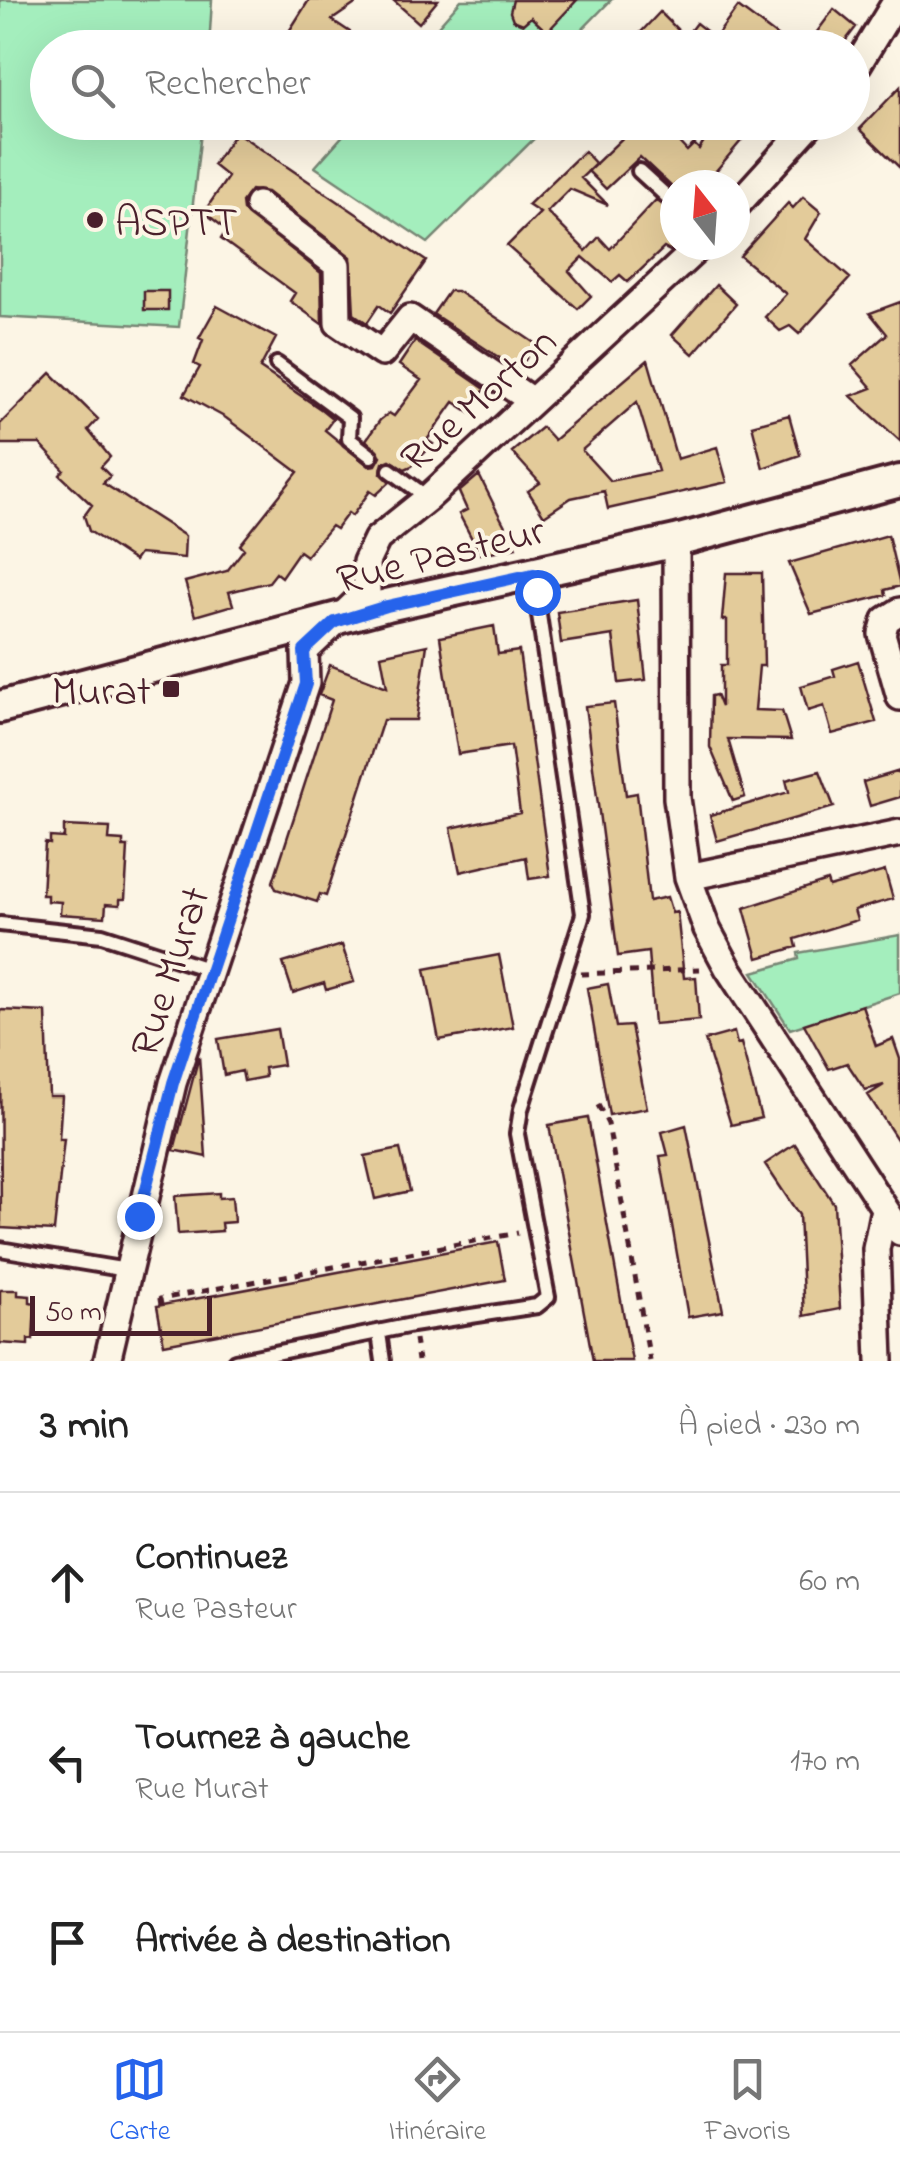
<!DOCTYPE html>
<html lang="fr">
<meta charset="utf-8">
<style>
:root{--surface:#fff;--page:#f6f6f6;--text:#222;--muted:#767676;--line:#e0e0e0;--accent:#2563eb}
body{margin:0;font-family:"Indie Flower",sans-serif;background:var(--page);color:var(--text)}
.compass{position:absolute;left:660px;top:170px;width:90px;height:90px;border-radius:50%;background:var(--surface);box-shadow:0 10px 40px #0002;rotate:343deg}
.scale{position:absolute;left:30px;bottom:25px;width:182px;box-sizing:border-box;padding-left:10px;border:5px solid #4a1f2b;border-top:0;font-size:28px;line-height:35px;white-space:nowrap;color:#4a1f2b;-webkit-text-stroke:8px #fcf5e5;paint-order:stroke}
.stop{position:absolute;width:30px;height:30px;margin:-22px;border:8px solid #2563eb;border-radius:50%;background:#fff}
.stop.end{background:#2563eb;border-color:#fff;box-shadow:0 2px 10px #0008}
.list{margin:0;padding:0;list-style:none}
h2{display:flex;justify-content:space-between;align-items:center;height:130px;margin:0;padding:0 40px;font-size:42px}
h2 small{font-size:32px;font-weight:400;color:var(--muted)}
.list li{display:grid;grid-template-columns:65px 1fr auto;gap:30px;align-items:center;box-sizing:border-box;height:180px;padding:0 40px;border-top:2px solid var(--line)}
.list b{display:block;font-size:38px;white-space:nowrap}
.list p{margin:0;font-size:32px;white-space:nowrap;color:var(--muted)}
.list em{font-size:32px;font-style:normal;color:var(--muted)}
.icon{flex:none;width:55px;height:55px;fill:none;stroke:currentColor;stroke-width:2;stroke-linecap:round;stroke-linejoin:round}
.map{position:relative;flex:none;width:900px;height:1361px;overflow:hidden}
.search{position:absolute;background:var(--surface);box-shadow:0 10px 40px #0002;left:30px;right:30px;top:30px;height:110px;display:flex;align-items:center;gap:25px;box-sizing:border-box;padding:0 35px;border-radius:55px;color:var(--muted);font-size:38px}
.sheet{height:670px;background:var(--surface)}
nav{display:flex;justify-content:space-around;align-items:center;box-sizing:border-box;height:140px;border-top:2px solid var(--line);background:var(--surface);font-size:28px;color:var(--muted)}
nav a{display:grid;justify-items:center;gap:5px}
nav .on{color:var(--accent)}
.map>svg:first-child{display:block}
.green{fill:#a4eebd;stroke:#778674;stroke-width:2.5}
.building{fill:#e3cb9a;stroke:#4a1f2b;stroke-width:2.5;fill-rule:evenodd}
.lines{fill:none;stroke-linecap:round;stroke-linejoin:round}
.service-casing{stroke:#4a1f2b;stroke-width:20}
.minor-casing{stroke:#4a1f2b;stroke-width:32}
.tertiary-casing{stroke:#4a1f2b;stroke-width:38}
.path{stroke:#4a1f2b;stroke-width:5;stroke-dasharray:8 8;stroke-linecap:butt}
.service{stroke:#fcf5e5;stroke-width:12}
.minor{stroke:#fcf5e5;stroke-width:25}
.tertiary{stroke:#fcf5e5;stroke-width:30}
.route{stroke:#2563eb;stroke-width:12}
.poi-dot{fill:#4a1f2b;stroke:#fcf5e5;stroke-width:4}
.labels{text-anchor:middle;stroke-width:8;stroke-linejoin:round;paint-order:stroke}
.poi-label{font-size:42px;fill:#4a1f2b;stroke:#fcf5e5;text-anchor:start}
.street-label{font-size:42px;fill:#4a1f2b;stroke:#fcf5e5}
</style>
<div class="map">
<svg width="900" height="1361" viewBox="0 0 900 1361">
<rect width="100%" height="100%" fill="#fcf5e5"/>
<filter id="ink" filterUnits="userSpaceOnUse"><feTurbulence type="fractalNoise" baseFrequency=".01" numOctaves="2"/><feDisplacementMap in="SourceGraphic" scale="20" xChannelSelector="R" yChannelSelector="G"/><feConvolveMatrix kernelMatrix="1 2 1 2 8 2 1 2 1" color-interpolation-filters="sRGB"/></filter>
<g filter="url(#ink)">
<path class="green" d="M 0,0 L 212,0 L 209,47 L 48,48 L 48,122 L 202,123 L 179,327 L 0,317 Z
M 461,0 L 611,0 L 573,39 L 580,47 L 419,48 Z
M 354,123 L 354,122 L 550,123 L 428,243 L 315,167 Z
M 900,935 L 900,993 L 790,1029 L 753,972 L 799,959 L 798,953 Z"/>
<path class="building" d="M 309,0 L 361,0 L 332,20 L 374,48 L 311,48 L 288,33 Z
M 393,0 L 438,0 L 419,23 Z
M 513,0 L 577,0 L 547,32 L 531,17 L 523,24 L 513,20 L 510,12 Z
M 738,7 L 777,36 L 769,48 L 677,48 L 696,23 L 715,38 Z
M 834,9 L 856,27 L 840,48 L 805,48 Z
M 660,12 L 678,30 L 662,48 L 626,48 Z
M 900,87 L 900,168 L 860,129 Z
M 639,122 L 660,122 L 687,151 L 694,144 L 699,149 L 716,122 L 757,122 L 704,185 L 675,185 L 675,190 L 640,157 L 606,189 L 588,171 Z
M 236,132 L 426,261 L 390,313 L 379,305 L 367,323 L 354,314 L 351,257 L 267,192 L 251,190 L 242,202 L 243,210 L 321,273 L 322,324 L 290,301 L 295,293 L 221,239 L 227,230 L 204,212 L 228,177 L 213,165 Z
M 584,151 L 596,164 L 581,178 L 608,205 L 570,189 L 547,212 L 586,251 L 599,237 L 610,249 L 656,200 L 675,214 L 675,247 L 670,251 L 664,248 L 628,282 L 620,275 L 612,282 L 583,257 L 569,271 L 591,296 L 578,309 L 507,246 L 540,213 L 528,205 Z
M 803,197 L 821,212 L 805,239 L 850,278 L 799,334 L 790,326 L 780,331 L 765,317 L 786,294 L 740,256 L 788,203 L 793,208 Z
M 716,285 L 736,304 L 693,354 L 672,335 Z
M 144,291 L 168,291 L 168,310 L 144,310 Z
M 449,291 L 457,291 L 536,344 L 518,370 L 433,314 Z
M 900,302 L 900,441 L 851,396 L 872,388 L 852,365 L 887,334 L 870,313 Z
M 217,306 L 276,338 L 260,368 L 322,410 L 333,419 L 325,430 L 369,466 L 376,465 L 381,456 L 366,440 L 380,420 L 389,413 L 394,416 L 421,380 L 399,365 L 415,341 L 485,389 L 470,412 L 454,402 L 427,440 L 433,444 L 412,466 L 405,469 L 390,460 L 383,463 L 381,473 L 390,482 L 376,495 L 370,491 L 352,516 L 348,513 L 336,529 L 331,526 L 306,556 L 299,551 L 281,577 L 276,573 L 269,582 L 229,592 L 233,605 L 195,616 L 185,582 L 227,571 L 244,549 L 240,545 L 298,472 L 226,418 L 184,395 L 200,367 L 194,364 L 203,340 L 199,338 Z
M 648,360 L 677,459 L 717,447 L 727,482 L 608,509 L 604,491 L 571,498 L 544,516 L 528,491 L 540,483 L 512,452 L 542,427 L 554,440 ZM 637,402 L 658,471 L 610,481 L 582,450 Z
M 51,373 L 98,419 L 88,430 L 110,457 L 101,467 L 110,476 L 103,483 L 185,536 L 184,558 L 139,554 L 134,561 L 89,531 L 84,516 L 92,505 L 60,475 L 64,470 L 40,444 L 0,444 L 0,424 Z
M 789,415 L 800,455 L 763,468 L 752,425 Z
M 479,475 L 497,511 L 516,547 L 480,554 L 459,514 L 467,510 L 459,492 Z
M 888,535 L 900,586 L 885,590 L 886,595 L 811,614 L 789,563 Z
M 726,573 L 762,573 L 764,666 L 759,666 L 755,710 L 782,711 L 791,740 L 728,739 L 745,797 L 733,801 L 710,747 L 711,696 L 716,695 L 721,707 L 721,665 L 727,665 L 727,620 L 722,620 Z
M 637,600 L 646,680 L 619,683 L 613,635 L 561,643 L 557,612 Z
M 494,626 L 498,654 L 519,651 L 550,876 L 529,879 L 526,857 L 460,872 L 451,828 L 520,813 L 511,746 L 458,754 L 440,637 Z
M 427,645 L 416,720 L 383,720 L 326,896 L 320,894 L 317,902 L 276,889 L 273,882 L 332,700 L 319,695 L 330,665 L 387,687 L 381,655 Z
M 858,661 L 876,722 L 832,734 L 824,706 L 808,711 L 801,686 L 835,676 L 833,669 Z
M 614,703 L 626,795 L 637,793 L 649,901 L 667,897 L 672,913 L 677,912 L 684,978 L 696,977 L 699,1020 L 654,1024 L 648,952 L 618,956 L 585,706 Z
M 820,771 L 834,807 L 717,841 L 710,815 L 789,792 L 786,780 Z
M 900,771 L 900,797 L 870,806 L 863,782 Z
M 64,826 L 110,828 L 109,840 L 123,841 L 123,847 L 128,847 L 125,899 L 120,899 L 120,905 L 106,904 L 105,917 L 60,914 L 61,902 L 47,901 L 47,895 L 42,895 L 45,843 L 50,844 L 50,837 L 64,838 Z
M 885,871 L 893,899 L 854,910 L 857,920 L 795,939 L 797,947 L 758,958 L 744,908 L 827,881 L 829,887 Z
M 342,945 L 354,982 L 326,990 L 324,983 L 293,993 L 283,963 Z
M 499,955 L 513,1027 L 439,1040 L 425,969 Z
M 608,984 L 616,1027 L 631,1026 L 647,1108 L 609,1115 L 587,988 Z
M 862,1005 L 876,1046 L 893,1039 L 900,1059 L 900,1144 L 868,1095 L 884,1085 L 865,1090 L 847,1063 L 829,1069 L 804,1024 Z
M 0,1010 L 46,1012 L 49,1096 L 62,1096 L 59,1139 L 64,1139 L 54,1231 L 1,1228 Z
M 277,1029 L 283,1065 L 264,1068 L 265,1077 L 244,1081 L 242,1071 L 224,1075 L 218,1039 Z
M 734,1032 L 737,1044 L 741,1043 L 761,1118 L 731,1125 L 705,1040 Z
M 199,1056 L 206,1157 L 174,1150 Z
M 588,1118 L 604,1207 L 632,1361 L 593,1361 L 549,1125 Z
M 686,1125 L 723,1311 L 688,1317 L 660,1156 L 668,1155 L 662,1132 Z
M 795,1144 L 834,1204 L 840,1309 L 804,1316 L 799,1215 L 765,1164 Z
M 400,1149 L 410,1191 L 375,1199 L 365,1156 Z
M 219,1193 L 219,1198 L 232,1197 L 234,1222 L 221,1223 L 222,1231 L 178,1234 L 175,1196 Z
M 498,1242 L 505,1280 L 164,1344 L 157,1306 Z
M 0,1290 L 18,1290 L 18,1295 L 30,1296 L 30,1302 L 35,1303 L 33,1340 L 28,1339 L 28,1345 L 0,1343 Z"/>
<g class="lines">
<defs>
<path id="service" d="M 639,171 L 675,204
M 277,364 L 350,418 L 349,439 L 371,456
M 390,470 L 428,498
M 0,924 L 102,935 L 210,970
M 0,1249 L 127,1270
M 379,1333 L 383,1361
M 235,1361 L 412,1325 L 537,1306 L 548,1297 L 517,1134 L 521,1109 L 583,914 L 533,574"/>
<path id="minor" d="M 852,74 L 897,0
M 258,205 L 337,265 L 338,323 L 382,353 L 410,318 L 532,401
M 735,207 L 812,122
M 676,541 L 677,798 L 688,877 L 707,929 L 728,968 L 900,1232
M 900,611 L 886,620 L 882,634 L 900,697
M 688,877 L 900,833
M 107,1361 L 173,1083 L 306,683 L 305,651 L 367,592 L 366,562 L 377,539 L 428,498 L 701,245
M 880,1361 L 876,1249 L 884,1209"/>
<path id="tertiary" d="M 0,707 L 387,605 L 676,541 L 900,481"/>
</defs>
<use href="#service" class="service-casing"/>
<use href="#minor" class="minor-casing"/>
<use href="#tertiary" class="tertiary-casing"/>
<path class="path" d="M 581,974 L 700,969
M 598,1105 L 608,1124 L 650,1361
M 161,1305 L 160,1299 L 518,1233
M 415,1339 L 418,1361"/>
<use href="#service" class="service"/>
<use href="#minor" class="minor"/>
<use href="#tertiary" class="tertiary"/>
</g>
</g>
<g class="lines" filter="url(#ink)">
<path class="route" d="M 139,1216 L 173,1083 L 306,684 L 304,651 L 335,622 L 387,606 L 533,574 L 537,592"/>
</g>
<g class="poi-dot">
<circle cx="95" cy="220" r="10"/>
<rect x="161" y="679" width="20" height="20" rx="5"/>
</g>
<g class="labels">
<g class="poi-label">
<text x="115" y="235">ASPTT</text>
<text x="151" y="704" text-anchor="end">Murat</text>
</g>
<g class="street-label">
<text transform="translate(477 398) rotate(-42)" y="15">Rue Morton</text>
<text transform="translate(440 553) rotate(-14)" y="15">Rue Pasteur</text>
<text transform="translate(168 971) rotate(-72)" y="15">Rue Murat</text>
</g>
</g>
</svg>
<svg class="compass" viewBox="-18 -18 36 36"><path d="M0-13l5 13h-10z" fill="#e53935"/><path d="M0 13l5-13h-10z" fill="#767676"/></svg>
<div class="scale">50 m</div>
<div class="stop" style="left:537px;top:592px"></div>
<div class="stop end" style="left:139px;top:1216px"></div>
<div class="search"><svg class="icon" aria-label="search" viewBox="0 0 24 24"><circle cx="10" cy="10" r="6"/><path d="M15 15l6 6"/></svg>Rechercher</div>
</div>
<section class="sheet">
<h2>3 min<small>À pied · 230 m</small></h2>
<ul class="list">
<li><svg class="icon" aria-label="ahead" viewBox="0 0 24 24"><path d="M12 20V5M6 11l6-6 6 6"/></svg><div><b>Continuez</b><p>Rue Pasteur</p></div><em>60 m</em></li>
<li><svg class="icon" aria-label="left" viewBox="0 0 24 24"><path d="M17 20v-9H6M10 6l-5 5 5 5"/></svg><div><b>Tournez à gauche</b><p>Rue Murat</p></div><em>170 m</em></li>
<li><svg class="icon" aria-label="arrive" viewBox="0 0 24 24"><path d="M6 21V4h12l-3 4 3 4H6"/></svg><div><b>Arrivée à destination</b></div></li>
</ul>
</section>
<nav>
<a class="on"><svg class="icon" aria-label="map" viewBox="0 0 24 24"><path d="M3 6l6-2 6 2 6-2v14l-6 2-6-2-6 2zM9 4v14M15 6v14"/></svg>Carte</a>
<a><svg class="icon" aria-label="directions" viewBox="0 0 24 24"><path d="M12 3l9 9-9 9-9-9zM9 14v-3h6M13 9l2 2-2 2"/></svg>Itinéraire</a>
<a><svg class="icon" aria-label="saved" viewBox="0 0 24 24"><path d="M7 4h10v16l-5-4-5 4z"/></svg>Favoris</a>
</nav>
